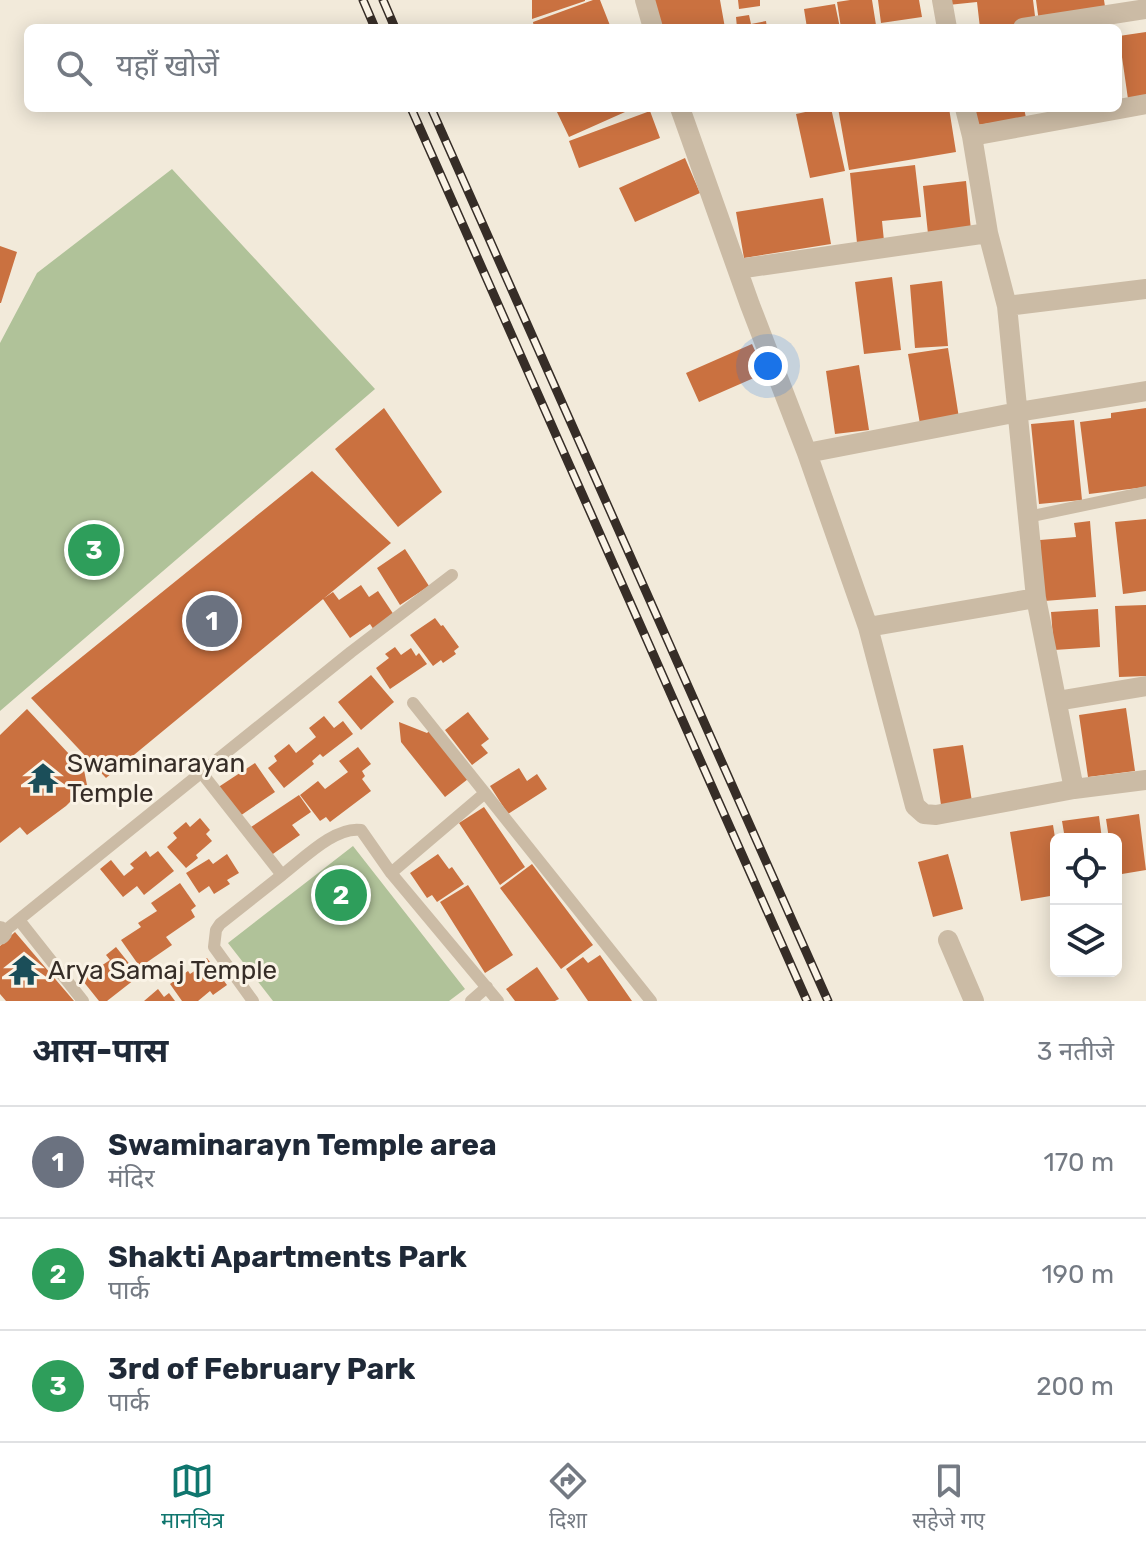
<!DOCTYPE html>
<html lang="hi">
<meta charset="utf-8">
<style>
:root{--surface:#fff;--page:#f6f6f7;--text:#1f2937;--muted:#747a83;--line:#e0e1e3;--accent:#0f766e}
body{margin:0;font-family:Rubik,"Noto Sans Devanagari",sans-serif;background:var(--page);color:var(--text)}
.controls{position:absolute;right:24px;bottom:24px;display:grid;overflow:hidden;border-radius:12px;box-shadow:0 4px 20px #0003}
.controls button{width:72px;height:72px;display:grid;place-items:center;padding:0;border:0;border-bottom:2px solid var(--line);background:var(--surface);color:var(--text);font:40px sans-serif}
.you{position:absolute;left:768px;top:366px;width:28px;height:28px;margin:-20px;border:6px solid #fff;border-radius:50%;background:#1a73e8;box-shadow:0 0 0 12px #1a73e833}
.badge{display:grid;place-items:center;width:52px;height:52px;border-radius:50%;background:var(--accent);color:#fff;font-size:26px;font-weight:700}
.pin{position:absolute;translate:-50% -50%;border:4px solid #fff;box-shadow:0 2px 8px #0006}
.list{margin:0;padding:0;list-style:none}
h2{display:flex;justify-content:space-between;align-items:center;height:104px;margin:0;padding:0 32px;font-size:34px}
h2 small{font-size:26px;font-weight:400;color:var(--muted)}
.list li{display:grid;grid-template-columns:52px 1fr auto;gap:24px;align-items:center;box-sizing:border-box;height:112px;padding:0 32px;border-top:2px solid var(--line)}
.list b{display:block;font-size:30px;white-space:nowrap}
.list p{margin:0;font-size:26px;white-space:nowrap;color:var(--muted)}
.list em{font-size:26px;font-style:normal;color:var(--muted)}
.icon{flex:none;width:44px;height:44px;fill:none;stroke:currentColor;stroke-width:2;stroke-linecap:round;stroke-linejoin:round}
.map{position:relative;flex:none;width:1146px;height:1001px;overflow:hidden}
.search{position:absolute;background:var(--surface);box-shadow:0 4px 20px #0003;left:24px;right:24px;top:24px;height:88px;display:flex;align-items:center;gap:20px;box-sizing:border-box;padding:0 28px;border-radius:12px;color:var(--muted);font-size:30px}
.sheet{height:440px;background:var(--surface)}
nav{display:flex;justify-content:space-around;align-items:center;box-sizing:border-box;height:112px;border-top:2px solid var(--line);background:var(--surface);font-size:22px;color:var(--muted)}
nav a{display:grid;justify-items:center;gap:4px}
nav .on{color:var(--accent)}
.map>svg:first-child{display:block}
.green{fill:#b0c299}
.building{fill:#ca7140}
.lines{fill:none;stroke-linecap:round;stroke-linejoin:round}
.service{stroke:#cbbba5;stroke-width:12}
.minor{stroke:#cbbba5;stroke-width:20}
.rail-casing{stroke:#362d27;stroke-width:9}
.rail{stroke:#faf3e6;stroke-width:6;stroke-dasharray:18;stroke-linecap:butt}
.labels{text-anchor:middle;stroke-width:6;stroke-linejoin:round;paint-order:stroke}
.poi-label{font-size:26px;fill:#362d27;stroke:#faf3e6;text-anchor:start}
</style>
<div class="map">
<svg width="1146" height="1001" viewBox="0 0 1146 1001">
<rect width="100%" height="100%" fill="#f2eada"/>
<path class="green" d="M 172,169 L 375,389 L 0,711 L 0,343 L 37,273 Z
M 353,846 L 465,989 L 449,1001 L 273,1001 L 228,943 Z"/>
<path class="building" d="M 532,0 L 585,0 L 585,1 L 532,19 Z
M 593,0 L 600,0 L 611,28 L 534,28 L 533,22 Z
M 652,0 L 720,0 L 725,28 L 664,28 L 664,25 L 660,26 Z
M 738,0 L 760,0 L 760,6 L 739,9 Z
M 850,0 L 872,0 L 876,25 L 841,28 L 837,2 Z
M 878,0 L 919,0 L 922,17 L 881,23 Z
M 948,0 L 1033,0 L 1036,24 L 980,28 L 977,2 L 948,5 Z
M 1036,0 L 1104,0 L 1106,13 L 1039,22 Z
M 835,4 L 840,28 L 807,28 L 804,9 Z
M 749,15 L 751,24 L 766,21 L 767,28 L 737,28 L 736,17 Z
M 1146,32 L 1146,96 L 1128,99 L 1119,36 Z
M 562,108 L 634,108 L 569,137 L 556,110 Z
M 824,108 L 831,108 L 845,171 L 810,178 L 796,114 Z
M 838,108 L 949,108 L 956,152 L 849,170 Z
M 974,108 L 1024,108 L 1026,118 L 977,125 Z
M 650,111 L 660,138 L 579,168 L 569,141 Z
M 685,158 L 700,193 L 635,222 L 619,188 Z
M 915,165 L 921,217 L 882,221 L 884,241 L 857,243 L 850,173 Z
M 966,181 L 971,230 L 928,234 L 923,186 Z
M 823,198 L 831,244 L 744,258 L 736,212 Z
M 0,246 L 17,252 L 1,303 L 0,303 Z
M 892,277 L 901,350 L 864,354 L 855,282 Z
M 942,281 L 948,346 L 915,348 L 910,285 Z
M 752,344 L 765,373 L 699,402 L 686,373 Z
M 948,348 L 959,418 L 920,424 L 908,354 Z
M 859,365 L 869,430 L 835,434 L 826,371 Z
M 384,408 L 442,492 L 398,527 L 335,449 Z
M 1146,408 L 1146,487 L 1089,494 L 1080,422 L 1111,418 L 1111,413 Z
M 1074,420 L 1082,500 L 1039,504 L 1031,424 Z
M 312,471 L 391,543 L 106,778 L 31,698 Z
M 1146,519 L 1146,591 L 1123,594 L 1115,522 Z
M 1090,521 L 1096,597 L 1044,601 L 1040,540 L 1076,537 L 1074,523 Z
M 405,549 L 429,586 L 400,605 L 377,568 Z
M 361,585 L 369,597 L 378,591 L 394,615 L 374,630 L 370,624 L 350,638 L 323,599 L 333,592 L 339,600 Z
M 1146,605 L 1146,676 L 1119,677 L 1115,606 Z
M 1098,609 L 1100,647 L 1054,650 L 1051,612 Z
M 435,618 L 441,626 L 443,625 L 459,647 L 454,651 L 456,654 L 443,663 L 441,660 L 433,666 L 410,635 Z
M 395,647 L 401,655 L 411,648 L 416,656 L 419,653 L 427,664 L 390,689 L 376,668 L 389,658 L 385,654 Z
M 371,675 L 394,702 L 361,730 L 338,702 Z
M 1126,708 L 1135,771 L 1088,777 L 1079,715 Z
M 27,709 L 84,770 L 87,785 L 66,806 L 27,835 L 20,827 L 0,843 L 0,735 Z
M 468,712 L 489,739 L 481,745 L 488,753 L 472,765 L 445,730 Z
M 324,716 L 334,728 L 343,721 L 353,734 L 323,757 L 320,754 L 312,761 L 314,764 L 284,788 L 268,768 L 277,761 L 274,756 L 289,744 L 296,753 L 316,737 L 309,728 Z
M 399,722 L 427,733 L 430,730 L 468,779 L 445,797 L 401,742 Z
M 963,745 L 973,808 L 942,812 L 933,749 Z
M 358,747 L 371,764 L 362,771 L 365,776 L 362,779 L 371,791 L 330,822 L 326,817 L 320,821 L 300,795 L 318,781 L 325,789 L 348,772 L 339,761 Z
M 255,763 L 275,792 L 237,818 L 217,788 Z
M 519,768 L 527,781 L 537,774 L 547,789 L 508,814 L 490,786 Z
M 299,795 L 311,812 L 292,825 L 300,835 L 270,856 L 251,827 Z
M 484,807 L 525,867 L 500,885 L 459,823 Z
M 1139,814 L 1146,870 L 1116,875 L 1116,839 L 1109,839 L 1106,819 Z
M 1099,816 L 1102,839 L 1065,839 L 1062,821 Z
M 200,818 L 210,830 L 206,834 L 212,841 L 196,855 L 198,858 L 186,868 L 167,847 L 177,838 L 173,833 L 186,822 L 190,827 Z
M 1053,825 L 1056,844 L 1056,895 L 1021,901 L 1010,832 Z
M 146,851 L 150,857 L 158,851 L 174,871 L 144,895 L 137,886 L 123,897 L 100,869 L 111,860 L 124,876 L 134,868 L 130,864 Z
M 227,854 L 239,873 L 227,880 L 230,884 L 214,894 L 209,886 L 199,893 L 186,873 L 209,859 L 213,864 Z
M 438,854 L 449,869 L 452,867 L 464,884 L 437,902 L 432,895 L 427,898 L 410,873 Z
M 948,854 L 963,909 L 933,917 L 918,862 Z
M 532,864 L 593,945 L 561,969 L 500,888 Z
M 180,883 L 196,906 L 191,910 L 195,917 L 166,937 L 172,945 L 140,967 L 121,940 L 141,927 L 138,923 L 157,911 L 151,903 Z
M 468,885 L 513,955 L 485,973 L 440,902 Z
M 15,932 L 74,1001 L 6,1001 L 0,994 L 0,946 Z
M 116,947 L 139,976 L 107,1001 L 99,1001 L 79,976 L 95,963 L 98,968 L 110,960 L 106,955 Z
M 600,955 L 632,1001 L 588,1001 L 566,969 L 583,957 L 588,963 Z
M 207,958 L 227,985 L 213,995 L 210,991 L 198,1001 L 182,1001 L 170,984 L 188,971 L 190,974 L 202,966 L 200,963 Z
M 537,967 L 559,999 L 555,1001 L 515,1001 L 506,989 Z
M 158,989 L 164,997 L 169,993 L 175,1001 L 144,1001 Z"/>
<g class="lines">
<path class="service" d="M 1028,517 L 1146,492
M 413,703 L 485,793
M 201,772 L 282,875 C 303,859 335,826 361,830 L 391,873 L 498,1001
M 391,873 L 485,793 L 651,1001
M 19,920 L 83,1001
M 2,933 L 351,652 L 452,575
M 253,1001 L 214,947 L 216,930 L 220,924 L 282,875
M 471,1001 L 487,987"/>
<path class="minor" d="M 645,0 L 653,28
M 942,0 L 947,28
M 1023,28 L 1146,9
M 1146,104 L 972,136 L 988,233 L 1007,306 L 1146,289
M 680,108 L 750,305 L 807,453 L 868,627 L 915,806 L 924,814 L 936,815 L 1074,789
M 965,108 L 972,136
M 738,269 L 988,233
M 1007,306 L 1036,598 L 1074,789 L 1146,780
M 807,453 L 1018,412 L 1146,391
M 868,627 L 1036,598
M 1057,701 L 1146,686
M 0,931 L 2,933 L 0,935
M 948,940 L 974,1001"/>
<defs>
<path id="rail" d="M 363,0 L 375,28
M 383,0 L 395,28
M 411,108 L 807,1001
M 431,108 L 828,1001"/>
</defs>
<use href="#rail" class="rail-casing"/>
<use href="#rail" class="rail"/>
</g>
<defs>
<symbol id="temple-bare" viewBox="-9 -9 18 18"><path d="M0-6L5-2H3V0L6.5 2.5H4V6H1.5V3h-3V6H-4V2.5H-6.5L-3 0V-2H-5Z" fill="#1b4e59" stroke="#faf3e6" stroke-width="2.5" paint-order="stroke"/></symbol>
</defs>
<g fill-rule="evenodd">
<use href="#temple-bare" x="21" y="756" width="44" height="44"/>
<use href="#temple-bare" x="2" y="948" width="44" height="44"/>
</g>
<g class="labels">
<g class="poi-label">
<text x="67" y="772">Swaminarayan<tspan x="67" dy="30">Temple</tspan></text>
<text x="48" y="979">Arya Samaj Temple</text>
</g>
</g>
</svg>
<div class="controls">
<button><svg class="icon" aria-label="locate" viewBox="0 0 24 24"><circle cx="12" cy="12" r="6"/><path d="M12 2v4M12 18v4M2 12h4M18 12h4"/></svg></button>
<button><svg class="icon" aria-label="layers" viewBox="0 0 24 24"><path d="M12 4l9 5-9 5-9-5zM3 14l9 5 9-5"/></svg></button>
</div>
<div class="you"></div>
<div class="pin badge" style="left:212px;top:621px;background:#6b7280">1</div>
<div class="pin badge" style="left:341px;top:895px;background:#2e9e5b">2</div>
<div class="pin badge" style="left:94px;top:550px;background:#2e9e5b">3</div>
<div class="search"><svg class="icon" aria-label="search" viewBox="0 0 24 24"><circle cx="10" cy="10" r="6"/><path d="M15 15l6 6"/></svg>यहाँ खोजें</div>
</div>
<section class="sheet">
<h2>आस-पास<small>3 नतीजे</small></h2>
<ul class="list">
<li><span class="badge" style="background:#6b7280">1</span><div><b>Swaminarayn Temple area</b><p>मंदिर</p></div><em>170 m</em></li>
<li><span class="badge" style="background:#2e9e5b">2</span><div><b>Shakti Apartments Park</b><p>पार्क</p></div><em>190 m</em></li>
<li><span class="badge" style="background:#2e9e5b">3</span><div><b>3rd of February Park</b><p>पार्क</p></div><em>200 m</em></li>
</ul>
</section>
<nav>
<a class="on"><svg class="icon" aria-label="map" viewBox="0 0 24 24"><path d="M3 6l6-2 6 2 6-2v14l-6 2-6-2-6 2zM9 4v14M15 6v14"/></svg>मानचित्र</a>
<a><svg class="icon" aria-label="directions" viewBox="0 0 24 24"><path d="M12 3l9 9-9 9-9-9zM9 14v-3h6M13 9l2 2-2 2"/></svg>दिशा</a>
<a><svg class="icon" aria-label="saved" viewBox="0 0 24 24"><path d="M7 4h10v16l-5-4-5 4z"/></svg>सहेजे गए</a>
</nav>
